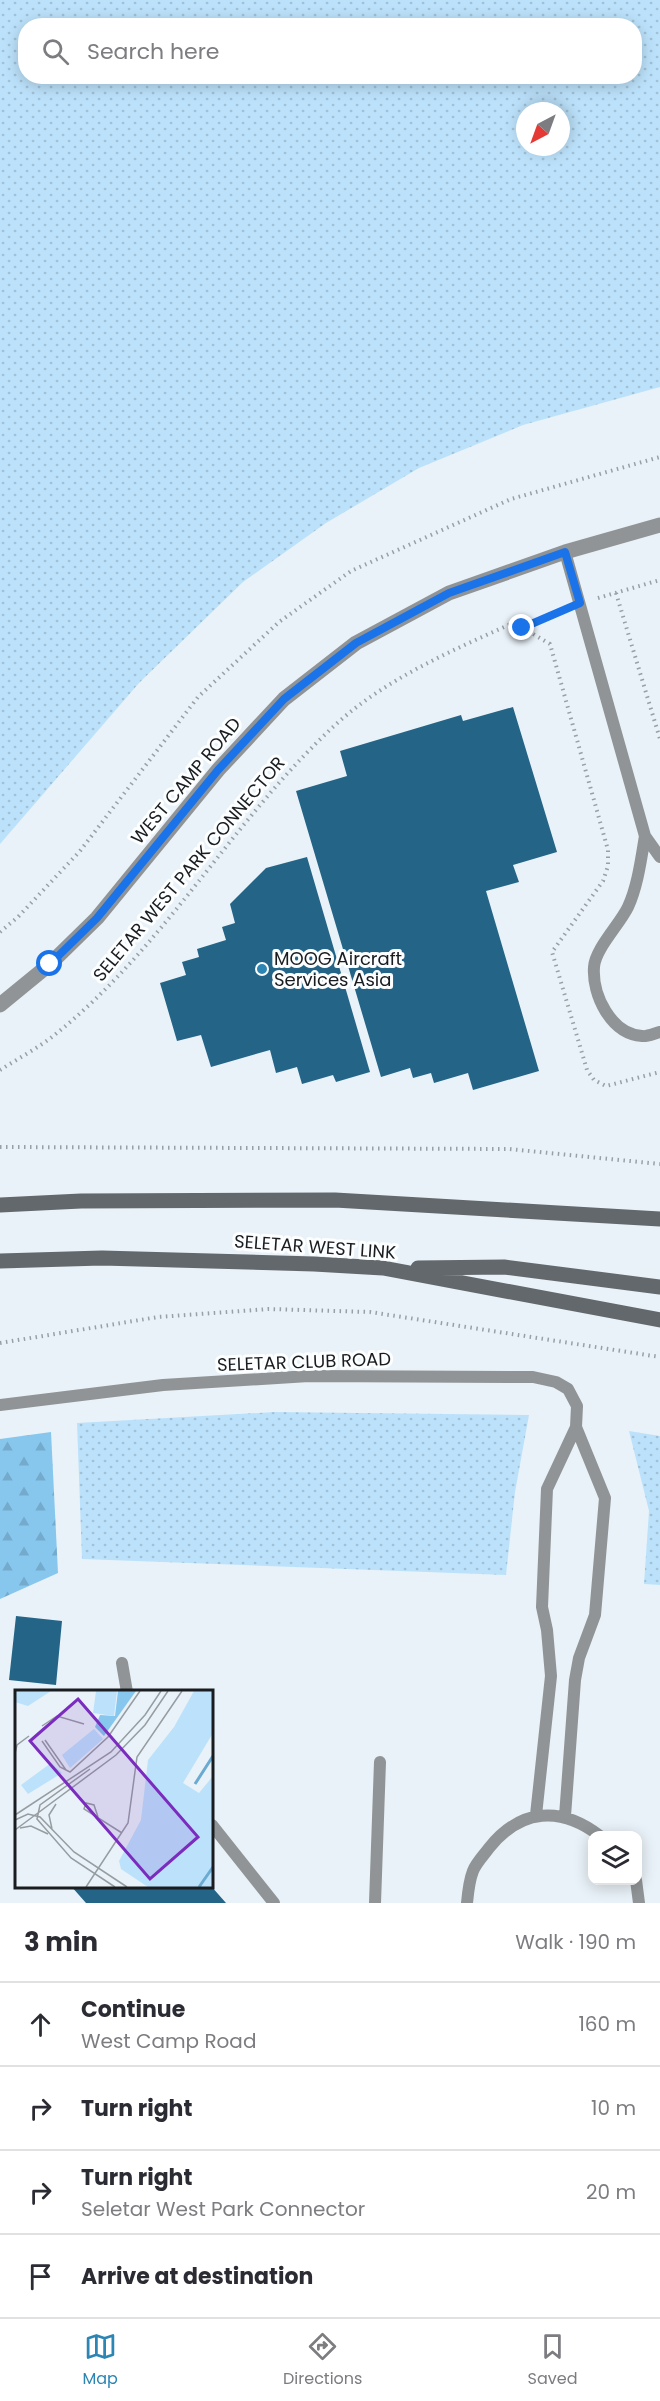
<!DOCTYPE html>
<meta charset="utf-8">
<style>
:root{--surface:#fff;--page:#f7f7f7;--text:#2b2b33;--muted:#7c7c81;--line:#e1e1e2;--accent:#2c85b3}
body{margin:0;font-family:Poppins,sans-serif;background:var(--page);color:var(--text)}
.controls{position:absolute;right:18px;bottom:18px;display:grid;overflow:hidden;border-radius:12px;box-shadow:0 3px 15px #0003}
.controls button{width:54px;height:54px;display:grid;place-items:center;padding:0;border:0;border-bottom:2px solid var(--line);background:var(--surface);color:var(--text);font:30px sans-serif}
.compass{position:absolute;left:516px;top:102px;width:54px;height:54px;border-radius:50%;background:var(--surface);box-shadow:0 3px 15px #0003;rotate:221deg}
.stop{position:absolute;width:18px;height:18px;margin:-14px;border:4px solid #1a73e8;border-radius:50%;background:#fff}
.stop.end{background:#1a73e8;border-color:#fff;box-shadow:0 2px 6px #0008}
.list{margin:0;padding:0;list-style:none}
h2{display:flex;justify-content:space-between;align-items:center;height:78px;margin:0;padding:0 24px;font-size:26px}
h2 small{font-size:20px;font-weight:400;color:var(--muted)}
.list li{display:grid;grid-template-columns:39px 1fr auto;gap:18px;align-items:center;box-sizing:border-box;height:84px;padding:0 24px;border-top:2px solid var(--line)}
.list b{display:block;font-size:22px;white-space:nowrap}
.list p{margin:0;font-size:20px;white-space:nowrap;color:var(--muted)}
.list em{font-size:20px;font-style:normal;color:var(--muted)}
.icon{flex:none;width:33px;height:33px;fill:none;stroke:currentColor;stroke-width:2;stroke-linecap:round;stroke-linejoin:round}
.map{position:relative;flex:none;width:660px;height:1903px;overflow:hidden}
.search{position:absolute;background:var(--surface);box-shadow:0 3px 15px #0003;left:18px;right:18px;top:18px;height:66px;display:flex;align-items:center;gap:15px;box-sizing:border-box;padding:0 21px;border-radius:24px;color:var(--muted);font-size:22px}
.sheet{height:414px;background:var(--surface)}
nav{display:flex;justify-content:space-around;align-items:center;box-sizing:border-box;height:84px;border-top:2px solid var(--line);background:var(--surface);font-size:16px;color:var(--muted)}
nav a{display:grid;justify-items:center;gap:3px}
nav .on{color:var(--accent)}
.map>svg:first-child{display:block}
.grass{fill:url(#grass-dots);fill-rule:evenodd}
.forest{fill:url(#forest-firs)}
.building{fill:#246587}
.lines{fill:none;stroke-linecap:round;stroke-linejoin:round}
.path{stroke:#99a0a5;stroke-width:4;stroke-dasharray:1.5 4.5;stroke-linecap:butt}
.lane{stroke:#909496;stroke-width:12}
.street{stroke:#909496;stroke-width:15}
.secondary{stroke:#63686c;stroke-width:15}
.route{stroke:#1a73e8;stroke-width:8}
.poi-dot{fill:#2c85b3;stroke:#fcfeff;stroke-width:2}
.labels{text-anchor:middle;stroke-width:6;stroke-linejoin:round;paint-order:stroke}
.street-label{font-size:18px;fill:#1a1d20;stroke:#fcfeff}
.poi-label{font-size:18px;fill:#1a1d20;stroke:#fcfeff;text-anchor:start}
.inset-river{fill:none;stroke:#6cabd1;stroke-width:3}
.inset-road{fill:none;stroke:#969da2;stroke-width:1.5}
.view{fill:#7b2cbf;fill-opacity:0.15;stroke:#7b2cbf;stroke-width:3}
.inset-edge{fill:none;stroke:#1a1d20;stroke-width:3}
</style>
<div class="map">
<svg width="660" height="1903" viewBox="0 0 660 1903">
<defs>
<pattern id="grass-dots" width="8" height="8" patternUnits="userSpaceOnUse" patternTransform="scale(1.5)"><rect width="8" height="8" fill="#bce2fb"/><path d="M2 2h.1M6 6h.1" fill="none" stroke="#a1c1d7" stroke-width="1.8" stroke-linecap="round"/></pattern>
<pattern id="forest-firs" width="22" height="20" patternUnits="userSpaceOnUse" patternTransform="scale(1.5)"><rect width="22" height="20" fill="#87c7ee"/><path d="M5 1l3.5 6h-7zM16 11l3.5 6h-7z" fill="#74aacc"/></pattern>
</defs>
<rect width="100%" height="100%" fill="#e9f2f8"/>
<path class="grass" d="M 0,0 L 660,0 L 660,387 L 523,425 L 419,468 L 326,523 L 243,582 L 139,683 L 0,844 ZM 26,26 L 634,26 L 634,76 L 26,76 ZM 525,111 L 561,111 L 561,147 L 525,147 Z
M 275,1412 L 529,1415 L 515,1492 L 506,1575 L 82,1559 L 77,1423 Z
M 629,1431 L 660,1436 L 660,1585 L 644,1584 L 649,1511 Z"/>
<path class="forest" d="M 51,1432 L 58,1573 L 0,1599 L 0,1439 Z"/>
<path class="building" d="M 513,707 L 557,852 L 513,865 L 519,882 L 486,891 L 539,1071 L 473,1090 L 468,1073 L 434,1083 L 431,1073 L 413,1078 L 410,1068 L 381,1077 L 296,791 L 347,776 L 340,751 L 461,715 L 463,721 Z
M 307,857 L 370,1072 L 336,1082 L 333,1075 L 302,1084 L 297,1067 L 276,1073 L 270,1050 L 211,1067 L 201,1035 L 177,1041 L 160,983 L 186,975 L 182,962 L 199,957 L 197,949 L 226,940 L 222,927 L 235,923 L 230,904 L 266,868 Z
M 16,1616 L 62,1621 L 56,1685 L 9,1680 Z
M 71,1886 L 211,1886 L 226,1903 L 86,1903 Z"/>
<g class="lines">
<path class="path" d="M 616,593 L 660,739
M 598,598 L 660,580
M 523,628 L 550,644 L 608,850 L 608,866 L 603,881 L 552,952 L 587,1070 L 594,1080 L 606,1086 L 660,1072
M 0,932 L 18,917 L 80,851 L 198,697 L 279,622 L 351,571 L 511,499 L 660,457
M 0,1070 C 19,1058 40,1047 57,1033 C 165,946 232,821 333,727 C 383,680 451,651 513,623 L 522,628 L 562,611
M 0,1147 L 509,1149 L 660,1164
M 0,1343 L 158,1317 L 269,1309 L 370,1312 L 660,1357"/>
<path class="lane" d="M 565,552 L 645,836 L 660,857
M 645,836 C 641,859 638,885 628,907 C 620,924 595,949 594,967 C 592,995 611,1034 642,1036 C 647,1037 655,1033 660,1032
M 0,1405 L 163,1385 L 309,1376 L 533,1377 L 556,1382 L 568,1389 L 577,1406 L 576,1427 L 547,1489 L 542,1607 L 547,1630 L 551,1676 L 536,1815
M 122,1663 L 127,1692
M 565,1816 L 575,1680 L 579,1658 L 595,1615 L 605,1498 L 576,1427
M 212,1825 L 274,1903
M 636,1880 L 639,1903
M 375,1903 L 380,1762
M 467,1903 C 468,1892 469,1881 473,1871 C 476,1863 484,1855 489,1848 C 521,1808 561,1806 600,1836"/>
<path class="street" d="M 0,1005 L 50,964 L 97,918 L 218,770 L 284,699 L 356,643 L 449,593 L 565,552 L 660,525"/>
<path class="secondary" d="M 0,1205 L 81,1201 L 335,1200 L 660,1219
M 0,1261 L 102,1258 L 314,1264 L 383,1268 L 660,1320
M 418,1268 L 504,1267 L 660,1287"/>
</g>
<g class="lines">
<path class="route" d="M 50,964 L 97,918 L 218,770 L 284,699 L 356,643 L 449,593 L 565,552 L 580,603 L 522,628"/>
</g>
<circle class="poi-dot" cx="262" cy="969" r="6"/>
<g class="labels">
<g class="street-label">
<text transform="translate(186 781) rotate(-50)" y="6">WEST CAMP ROAD</text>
<text transform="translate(189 869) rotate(-50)" y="6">SELETAR WEST PARK CONNECTOR</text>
<text transform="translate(315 1247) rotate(4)" y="6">SELETAR WEST LINK</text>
<text transform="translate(304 1362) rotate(-2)" y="6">SELETAR CLUB ROAD</text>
</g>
<g class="poi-label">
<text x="274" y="965">MOOG Aircraft<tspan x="274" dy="21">Services Asia</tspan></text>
</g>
</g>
<g transform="translate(15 1690)">
<rect width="198" height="198" fill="#e9f2f8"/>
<path d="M 0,1 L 36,1 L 13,16 L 0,12 ZM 179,1 L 198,1 L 198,43 L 168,93 L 184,103 L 198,86 L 198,197 L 133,197 L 106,179 L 104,171 L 126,130 L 133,70 L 159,37 ZM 79,39 L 88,49 L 55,78 L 47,65 ZM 36,73 L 47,83 L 13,104 L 6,95 Z" fill="#bce2fb"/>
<path d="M 103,1 L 121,1 L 89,46 L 80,37 L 85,25 L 100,26 Z" fill="#87c7ee"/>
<path d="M 81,1 L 102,1 L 99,26 L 78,23 Z" fill="#bce2fb"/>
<path class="inset-river" d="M 180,94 L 198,66M 184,197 L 198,177"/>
<path class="inset-road" d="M 27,36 L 42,26 L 69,34M 30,50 L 51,80M 27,51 L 45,77 L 55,82 L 93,47 L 125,1M 0,63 L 2,55 L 14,46M 75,79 L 25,115 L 22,129 L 56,168 L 100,197M 0,125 L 96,62 L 130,25 L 146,1M 83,127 L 79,115 L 71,113 L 69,119 L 107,143M 0,130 L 13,124 L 25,127 L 59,162 L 112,197M 5,138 L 16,136 L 33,144M 37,139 L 34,125 L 41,114M 0,140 L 101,65 L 130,35 L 153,1M 71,197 L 113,133 L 122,67 L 167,1"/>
<path class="view" d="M 63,9 L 183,147 L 135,189 L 15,51 Z"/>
<rect width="198" height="198" class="inset-edge"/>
</g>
</svg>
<div class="controls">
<button><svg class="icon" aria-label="layers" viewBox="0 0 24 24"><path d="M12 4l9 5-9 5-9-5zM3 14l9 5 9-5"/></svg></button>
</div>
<svg class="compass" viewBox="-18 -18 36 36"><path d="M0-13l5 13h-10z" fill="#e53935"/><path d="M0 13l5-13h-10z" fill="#7c7c81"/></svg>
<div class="stop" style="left:50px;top:964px"></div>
<div class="stop end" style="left:522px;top:628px"></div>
<div class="search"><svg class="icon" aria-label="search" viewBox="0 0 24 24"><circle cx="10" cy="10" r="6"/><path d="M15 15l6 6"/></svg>Search here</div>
</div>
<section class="sheet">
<h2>3 min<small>Walk · 190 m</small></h2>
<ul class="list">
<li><svg class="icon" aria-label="ahead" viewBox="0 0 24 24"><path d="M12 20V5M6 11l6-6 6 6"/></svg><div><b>Continue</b><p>West Camp Road</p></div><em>160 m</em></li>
<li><svg class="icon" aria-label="right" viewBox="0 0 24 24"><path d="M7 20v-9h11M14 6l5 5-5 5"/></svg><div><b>Turn right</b></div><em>10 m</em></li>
<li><svg class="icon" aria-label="right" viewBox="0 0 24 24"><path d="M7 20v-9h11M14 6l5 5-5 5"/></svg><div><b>Turn right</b><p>Seletar West Park Connector</p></div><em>20 m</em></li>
<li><svg class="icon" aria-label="arrive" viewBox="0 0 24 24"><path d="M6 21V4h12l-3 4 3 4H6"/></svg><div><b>Arrive at destination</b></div></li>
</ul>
</section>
<nav>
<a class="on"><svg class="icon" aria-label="map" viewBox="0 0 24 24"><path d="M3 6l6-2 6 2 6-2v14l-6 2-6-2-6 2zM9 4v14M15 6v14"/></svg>Map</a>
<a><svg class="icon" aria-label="directions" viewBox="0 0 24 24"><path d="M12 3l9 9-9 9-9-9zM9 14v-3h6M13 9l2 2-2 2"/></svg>Directions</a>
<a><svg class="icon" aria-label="saved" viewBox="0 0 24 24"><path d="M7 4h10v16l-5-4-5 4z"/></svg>Saved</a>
</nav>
